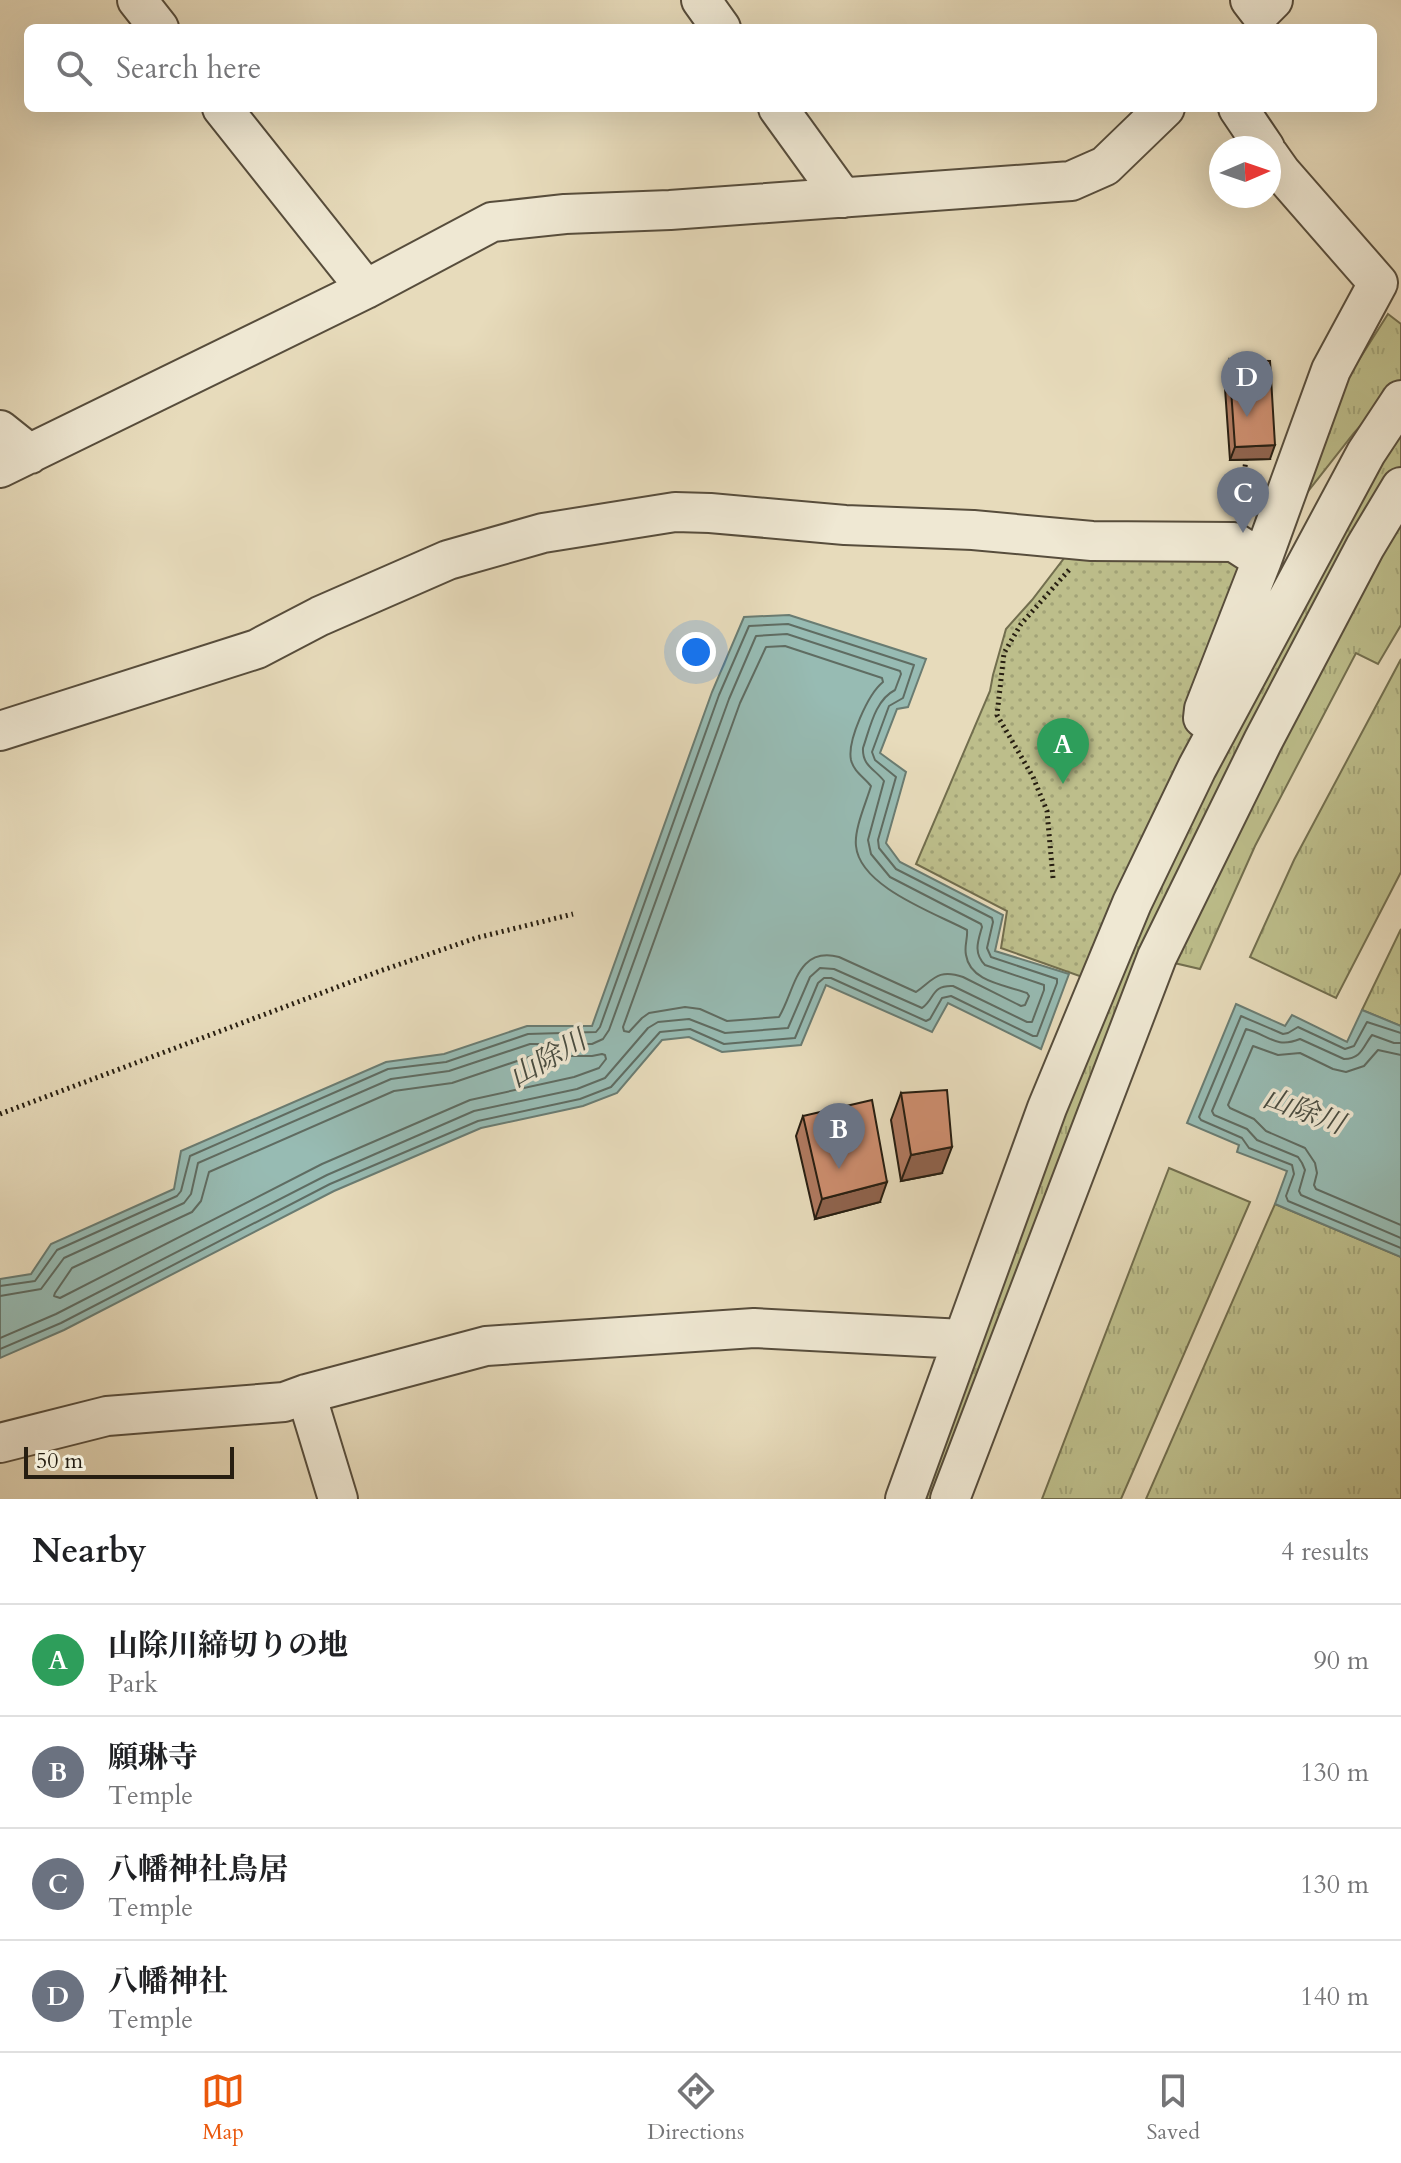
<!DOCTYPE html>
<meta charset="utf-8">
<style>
:root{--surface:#fff;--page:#f6f6f6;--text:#202124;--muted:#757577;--line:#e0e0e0;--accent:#ea580c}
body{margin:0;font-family:Cardo,"Noto Serif JP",serif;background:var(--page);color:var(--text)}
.compass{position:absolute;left:1209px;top:136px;width:72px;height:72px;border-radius:50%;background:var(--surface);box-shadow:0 8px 32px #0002;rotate:88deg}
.scale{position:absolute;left:24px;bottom:20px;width:210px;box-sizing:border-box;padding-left:8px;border:4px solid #271e11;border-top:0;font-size:22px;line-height:28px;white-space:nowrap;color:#271e11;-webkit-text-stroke:6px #efe8d3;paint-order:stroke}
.you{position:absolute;left:696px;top:652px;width:28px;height:28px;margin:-20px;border:6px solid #fff;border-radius:50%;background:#1a73e8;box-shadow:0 0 0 12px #1a73e833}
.badge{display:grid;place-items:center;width:52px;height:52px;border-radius:50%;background:var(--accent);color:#fff;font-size:26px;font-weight:700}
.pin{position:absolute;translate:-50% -66px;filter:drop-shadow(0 2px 4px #0008)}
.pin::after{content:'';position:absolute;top:42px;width:28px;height:24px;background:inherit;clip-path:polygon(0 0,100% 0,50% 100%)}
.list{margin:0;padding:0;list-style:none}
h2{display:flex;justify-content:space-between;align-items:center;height:104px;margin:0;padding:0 32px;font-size:34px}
h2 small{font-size:26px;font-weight:400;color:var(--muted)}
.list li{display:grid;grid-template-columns:52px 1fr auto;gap:24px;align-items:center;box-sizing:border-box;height:112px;padding:0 32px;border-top:2px solid var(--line)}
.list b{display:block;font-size:30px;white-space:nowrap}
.list p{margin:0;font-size:26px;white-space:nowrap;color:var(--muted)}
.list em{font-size:26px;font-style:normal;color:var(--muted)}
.icon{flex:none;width:44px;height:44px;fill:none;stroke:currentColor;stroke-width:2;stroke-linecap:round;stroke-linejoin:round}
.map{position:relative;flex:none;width:1401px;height:1499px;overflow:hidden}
.search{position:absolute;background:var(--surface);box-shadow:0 8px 32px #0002;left:24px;right:24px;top:24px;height:88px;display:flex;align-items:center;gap:20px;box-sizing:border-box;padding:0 28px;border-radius:12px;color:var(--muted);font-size:30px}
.sheet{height:552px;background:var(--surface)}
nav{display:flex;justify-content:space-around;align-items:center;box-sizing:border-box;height:112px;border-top:2px solid var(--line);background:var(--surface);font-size:22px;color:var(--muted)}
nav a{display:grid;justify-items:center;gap:4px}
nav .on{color:var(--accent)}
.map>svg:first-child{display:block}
.grass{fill:url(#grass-tufts);stroke:#726e4e;stroke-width:2}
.park{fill:url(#park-dots);stroke:#726e4e;stroke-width:2}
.water{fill:#97bbb3;stroke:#6a7c72;stroke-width:2}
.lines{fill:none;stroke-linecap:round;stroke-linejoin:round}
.shore{stroke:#5f6c62;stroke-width:2}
.minor-casing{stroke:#574d3c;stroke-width:42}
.path{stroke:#271e11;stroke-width:5;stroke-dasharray:2 4;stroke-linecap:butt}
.minor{stroke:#efe8d3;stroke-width:38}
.wall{fill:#af795f;stroke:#271e11;stroke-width:2}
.shaded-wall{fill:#8f634d;stroke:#271e11;stroke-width:2}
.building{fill:#cc8d6e;stroke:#271e11;stroke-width:2}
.labels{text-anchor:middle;stroke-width:7;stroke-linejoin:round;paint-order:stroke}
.water-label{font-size:28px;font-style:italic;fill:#494d42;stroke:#efe8d3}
</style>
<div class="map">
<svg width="1401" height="1499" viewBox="0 0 1401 1499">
<defs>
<pattern id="grass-tufts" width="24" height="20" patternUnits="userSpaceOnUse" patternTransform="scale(2)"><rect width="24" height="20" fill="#bdbe8b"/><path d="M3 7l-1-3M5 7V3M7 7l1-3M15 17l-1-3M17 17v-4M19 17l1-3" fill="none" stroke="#a2a377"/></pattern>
<pattern id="park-dots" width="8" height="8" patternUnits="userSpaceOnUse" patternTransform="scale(2)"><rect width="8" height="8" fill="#bdbe8b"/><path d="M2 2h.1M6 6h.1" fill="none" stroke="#a2a377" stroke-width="1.8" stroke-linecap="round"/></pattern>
</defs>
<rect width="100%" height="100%" fill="#e7dbbb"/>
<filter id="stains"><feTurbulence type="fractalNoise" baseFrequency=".0025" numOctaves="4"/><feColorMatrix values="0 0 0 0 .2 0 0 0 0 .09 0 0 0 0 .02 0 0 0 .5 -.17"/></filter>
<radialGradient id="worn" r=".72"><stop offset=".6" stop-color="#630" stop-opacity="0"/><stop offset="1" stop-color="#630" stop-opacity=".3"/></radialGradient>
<path class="grass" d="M 1388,314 L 1401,324 L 1401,381 L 1354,433 L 1291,513 L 1340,368 L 1350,374 Z
M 1401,411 L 1401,473 L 1360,540 L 940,1499 L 912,1499 L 1127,937 Z
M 1401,511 L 1401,625 L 1378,664 L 1356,653 L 1255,846 L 1200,969 L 1170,962 Z
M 1401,659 L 1401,872 L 1336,998 L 1250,957 L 1294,860 Z
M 1401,929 L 1401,1026 L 1362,1010 Z
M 1169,1168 L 1250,1202 L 1121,1499 L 1042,1499 Z
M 1275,1204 L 1401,1257 L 1401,1499 L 1146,1499 Z"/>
<path class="park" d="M 1242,555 L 1217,689 L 1088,979 L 1001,948 L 1007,911 L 916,864 L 990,691 L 993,675 L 1006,629 L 1032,600 L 1065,557 Z"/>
<path class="water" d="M 789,615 L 926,659 L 908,707 L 897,709 L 880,753 L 906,772 L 886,843 L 900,862 L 1003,915 L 995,951 L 1069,974 L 1041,1049 L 948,1003 L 932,1032 L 826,985 L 801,1045 L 722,1052 L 689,1037 L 662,1040 L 617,1093 L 583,1106 L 481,1128 L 334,1191 L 64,1330 L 0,1358 L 0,1279 L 31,1274 L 51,1244 L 174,1189 L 181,1151 L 386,1062 L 444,1054 L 527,1026 L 592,1026 L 712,692 L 744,617 Z
M 1236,1004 L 1285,1026 L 1292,1015 L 1347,1042 L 1362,1010 L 1401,1026 L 1401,1257 L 1275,1204 L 1287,1171 L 1237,1152 L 1239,1145 L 1187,1123 Z"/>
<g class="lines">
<path class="shore" d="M 766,647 L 785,646 L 882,678 L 883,682 C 868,694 847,741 851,760 C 854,772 864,777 871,786 C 866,803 854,829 856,846 C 860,887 935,913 967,930 C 968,938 964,946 966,955 C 970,982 1006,985 1027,993 L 1029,996 L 1025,1005 L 1021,1006 L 963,977 C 938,968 933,980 916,992 L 839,957 C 796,946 795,991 779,1017 L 727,1021 L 700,1009 L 685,1007 L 649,1013 L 642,1018 L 629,1032 L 624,1031 L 623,1027 L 740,703 Z
M 1401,1033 L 1367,1022 L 1354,1046 L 1345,1049 L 1298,1027 L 1288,1033 L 1283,1034 L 1241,1016 L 1199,1117 L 1201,1120 L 1242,1138 L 1249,1148 L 1292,1165 L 1294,1174 L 1286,1196 L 1288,1201 L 1401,1248
M 1401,1043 L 1394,1043 L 1372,1035 C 1363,1046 1362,1059 1344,1059 L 1300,1039 C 1275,1049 1269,1035 1246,1029 L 1212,1111 L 1214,1115 L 1247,1129 L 1257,1140 L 1298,1157 L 1302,1163 L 1305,1170 L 1299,1191 L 1301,1195 L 1401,1238
M 602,1054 L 605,1055 L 606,1059 L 599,1068 L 574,1077 L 470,1100 L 322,1164 L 60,1298 L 54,1296 L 55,1293 L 72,1268 L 192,1212 L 201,1201 L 209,1172 L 394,1091 L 452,1083 L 532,1056 L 592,1056 Z
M 1401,1055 L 1378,1050 L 1364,1066 L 1346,1072 L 1333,1069 L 1300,1053 L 1278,1055 L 1253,1046 L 1228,1105 L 1230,1108 L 1254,1119 L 1266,1131 L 1305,1148 L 1315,1163 L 1317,1173 L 1314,1185 L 1316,1189 L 1401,1225
M 0,1286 L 35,1281 L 57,1250 L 177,1196 L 181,1191 L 190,1156 L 388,1069 L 446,1062 L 528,1034 L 596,1032 L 600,1027 L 719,695 L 749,626 L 788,624 L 914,665 L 903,698 L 889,706 L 872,752 L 875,760 L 896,777 L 878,840 L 879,848 L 896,869 L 992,918 L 993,922 L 987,948 L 991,957 L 1057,979 L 1057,983 L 1037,1036 L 1033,1036 L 951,996 L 942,998 L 930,1019 L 926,1021 L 831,978 L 824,978 L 818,983 L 795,1038 L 724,1044 L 690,1029 L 660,1032 L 611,1087 L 580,1099 L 478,1121 L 330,1184 L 61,1323 L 0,1349
M 0,1296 L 41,1289 L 64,1258 L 184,1203 L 191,1194 L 198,1163 L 391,1079 L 449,1071 L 530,1044 L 592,1044 L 603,1039 L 609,1030 L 729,699 L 756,636 L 787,634 L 900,671 L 901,674 L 895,690 C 875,700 870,728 863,748 C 862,766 875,769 884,781 L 868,840 L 871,854 L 890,877 L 981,924 L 982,927 C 978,941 973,953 985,965 L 1044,985 L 1044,990 L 1032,1022 L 1027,1022 L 953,986 C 931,985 935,999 922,1008 L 834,969 L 820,968 L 810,977 L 788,1028 L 725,1033 L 689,1019 L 658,1022 L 648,1028 L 605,1078 L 577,1089 L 474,1111 L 327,1175 L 56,1314 L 0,1338"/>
<defs>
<path id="minor" d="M 137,0 L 159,28
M 701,0 L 721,28
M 1250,0 L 1260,13 L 1273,0
M 222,108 L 366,289
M 778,108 L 843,198
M 1238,108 L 1265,148
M 0,430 L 30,454
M 0,468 L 366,289 L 492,222 L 565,214 L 670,210 L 1071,181 L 1105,166 L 1165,108
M 1203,718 L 1204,709 L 1262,560 L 1331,370 L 1378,283 L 1281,172 L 1269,155
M 0,731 L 257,649 L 320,616 L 448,560 L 543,533 L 675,512 L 710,513 L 845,525 L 973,530 L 1092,541 L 1234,542 L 1262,560
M 306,1394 L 338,1499
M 0,1443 L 107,1416 L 284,1402 L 306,1394 L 486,1346 L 754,1328 L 963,1339
M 905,1499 L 1047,1108 L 1132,903 L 1197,768 L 1366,453 L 1401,400
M 950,1499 L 1157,957 L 1263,741 L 1365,547 L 1401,487"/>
</defs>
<use href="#minor" class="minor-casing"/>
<path class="path" d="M 1238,514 L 1246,460
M 1053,878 L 1047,811 L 1033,777 L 997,715 L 1004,653 L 1021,624 L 1069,570
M 0,1114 L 380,971 L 476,938 L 573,914"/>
<use href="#minor" class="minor"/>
</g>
<path class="wall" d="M 1229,360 L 1270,459 L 1230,460 L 1224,374 Z
M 901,1093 L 942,1173 L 901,1181 L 891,1120 Z
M 803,1116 L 880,1202 L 815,1219 L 796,1136 Z"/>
<path class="shaded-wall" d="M 1275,445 L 1270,459 L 1230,460 L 1235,447 Z
M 952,1147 L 942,1173 L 901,1181 L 911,1155 Z
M 887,1182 L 880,1202 L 815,1219 L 822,1199 Z"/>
<path class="building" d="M 1229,360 L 1270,361 L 1275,445 L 1235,447 Z
M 947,1090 L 952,1147 L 911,1155 L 901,1093 Z
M 872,1100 L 887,1182 L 822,1199 L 803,1116 Z"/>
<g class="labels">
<g class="water-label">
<text transform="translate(547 1058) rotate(-30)" y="10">山除川</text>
<text transform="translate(1304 1110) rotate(20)" y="10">山除川</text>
</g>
</g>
<rect width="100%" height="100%" filter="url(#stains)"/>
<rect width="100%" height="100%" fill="url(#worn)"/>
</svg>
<svg class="compass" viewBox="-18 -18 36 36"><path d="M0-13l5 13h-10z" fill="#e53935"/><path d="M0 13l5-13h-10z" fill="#757577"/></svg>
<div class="scale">50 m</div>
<div class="you"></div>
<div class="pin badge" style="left:1063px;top:784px;background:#2e9e5b">A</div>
<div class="pin badge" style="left:839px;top:1169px;background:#6b7280">B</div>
<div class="pin badge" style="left:1243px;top:533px;background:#6b7280">C</div>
<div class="pin badge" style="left:1247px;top:417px;background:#6b7280">D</div>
<div class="search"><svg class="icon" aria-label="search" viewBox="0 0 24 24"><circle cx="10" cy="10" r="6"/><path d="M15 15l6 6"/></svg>Search here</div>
</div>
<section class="sheet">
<h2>Nearby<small>4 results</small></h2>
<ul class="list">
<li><span class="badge" style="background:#2e9e5b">A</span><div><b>山除川締切りの地</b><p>Park</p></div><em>90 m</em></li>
<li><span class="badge" style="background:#6b7280">B</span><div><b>願琳寺</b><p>Temple</p></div><em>130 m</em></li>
<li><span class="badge" style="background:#6b7280">C</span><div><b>八幡神社鳥居</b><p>Temple</p></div><em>130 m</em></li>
<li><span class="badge" style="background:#6b7280">D</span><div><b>八幡神社</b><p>Temple</p></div><em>140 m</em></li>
</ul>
</section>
<nav>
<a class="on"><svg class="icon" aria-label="map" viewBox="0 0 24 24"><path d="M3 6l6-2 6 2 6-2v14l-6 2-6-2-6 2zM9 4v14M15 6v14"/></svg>Map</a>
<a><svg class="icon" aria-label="directions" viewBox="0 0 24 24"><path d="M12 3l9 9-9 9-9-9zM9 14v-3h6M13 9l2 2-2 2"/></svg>Directions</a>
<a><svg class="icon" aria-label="saved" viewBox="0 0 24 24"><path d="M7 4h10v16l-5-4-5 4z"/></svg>Saved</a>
</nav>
